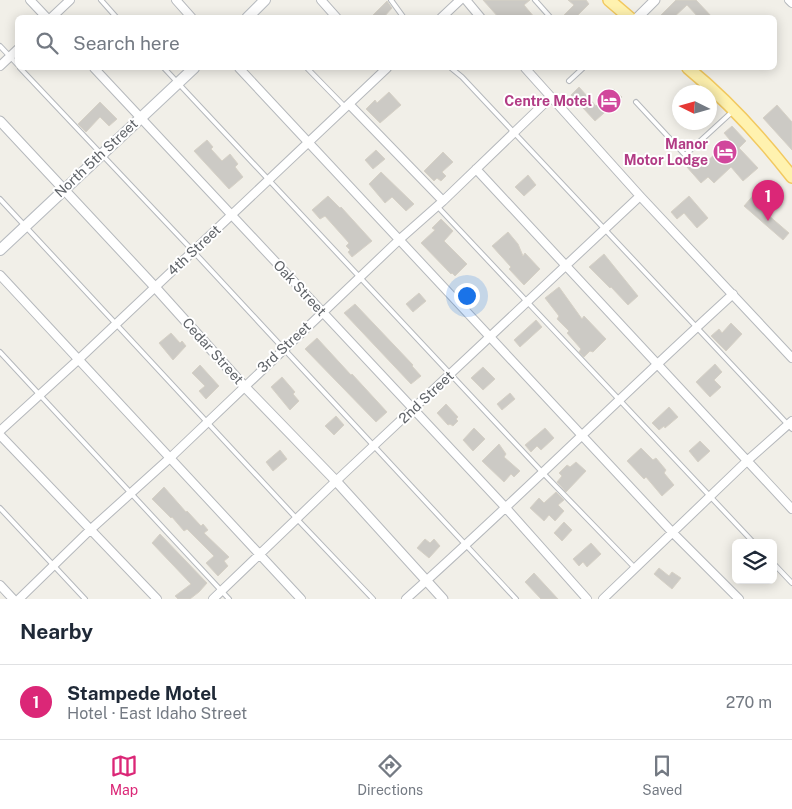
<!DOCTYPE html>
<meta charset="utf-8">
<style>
:root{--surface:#fff;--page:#f6f6f7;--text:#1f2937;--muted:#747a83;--line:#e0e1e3;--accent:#db2777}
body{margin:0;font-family:"Public Sans",sans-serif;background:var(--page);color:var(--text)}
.controls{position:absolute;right:15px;bottom:15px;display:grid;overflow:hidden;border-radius:8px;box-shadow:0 2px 12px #0003}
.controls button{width:45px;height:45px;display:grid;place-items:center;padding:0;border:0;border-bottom:1px solid var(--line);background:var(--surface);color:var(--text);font:25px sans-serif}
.compass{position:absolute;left:672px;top:85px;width:45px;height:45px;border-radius:50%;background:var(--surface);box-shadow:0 2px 12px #0003;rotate:275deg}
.you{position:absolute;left:466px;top:295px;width:18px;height:18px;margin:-12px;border:4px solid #fff;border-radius:50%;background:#1a73e8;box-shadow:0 0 0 8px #1a73e833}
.badge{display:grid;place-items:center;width:32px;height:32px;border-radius:50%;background:var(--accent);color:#fff;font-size:16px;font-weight:700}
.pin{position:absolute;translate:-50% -41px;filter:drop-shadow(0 1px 2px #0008)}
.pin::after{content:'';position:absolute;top:26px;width:18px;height:15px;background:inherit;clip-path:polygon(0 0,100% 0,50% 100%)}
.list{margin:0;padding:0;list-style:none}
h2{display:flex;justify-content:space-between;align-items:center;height:65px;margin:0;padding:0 20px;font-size:21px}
h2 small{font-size:16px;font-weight:400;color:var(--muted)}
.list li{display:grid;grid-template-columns:32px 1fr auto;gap:15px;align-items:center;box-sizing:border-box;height:75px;padding:0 20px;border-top:1px solid var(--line)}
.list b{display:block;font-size:19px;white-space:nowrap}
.list p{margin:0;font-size:16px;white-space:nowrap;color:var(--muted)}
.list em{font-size:16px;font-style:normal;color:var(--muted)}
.icon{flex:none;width:28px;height:28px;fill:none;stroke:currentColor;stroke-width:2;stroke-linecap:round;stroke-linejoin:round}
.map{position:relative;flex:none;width:792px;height:599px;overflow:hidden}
.search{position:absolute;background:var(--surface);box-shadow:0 2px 12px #0003;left:15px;right:15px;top:15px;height:55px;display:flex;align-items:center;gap:12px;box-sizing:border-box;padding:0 18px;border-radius:8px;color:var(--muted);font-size:19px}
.sheet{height:140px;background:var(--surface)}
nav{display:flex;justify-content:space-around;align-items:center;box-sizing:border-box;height:70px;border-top:1px solid var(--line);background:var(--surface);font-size:14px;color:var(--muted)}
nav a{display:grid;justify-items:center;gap:2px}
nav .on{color:var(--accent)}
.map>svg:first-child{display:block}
.building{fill:#cccac5;stroke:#d6d1c6}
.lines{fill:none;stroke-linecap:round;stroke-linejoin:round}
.service-casing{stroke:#b5b8bc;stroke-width:6}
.minor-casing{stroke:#b5b8bc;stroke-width:10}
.tertiary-casing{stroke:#b5b8bc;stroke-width:11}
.secondary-casing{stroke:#b6babf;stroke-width:12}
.primary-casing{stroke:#f2c960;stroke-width:14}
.service{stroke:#fff;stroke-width:4}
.minor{stroke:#fff;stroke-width:8}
.tertiary{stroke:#fff;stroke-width:9}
.secondary{stroke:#fff;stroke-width:10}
.primary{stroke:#fff2af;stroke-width:11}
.labels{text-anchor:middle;stroke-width:4;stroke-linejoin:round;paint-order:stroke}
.hotel-label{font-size:14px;font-weight:bold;fill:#b23c85;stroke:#fff;text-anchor:end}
.street-label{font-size:14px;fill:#5f6368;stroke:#fff}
</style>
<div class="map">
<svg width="792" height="599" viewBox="0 0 792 599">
<rect width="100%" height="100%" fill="#f1efe8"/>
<path class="building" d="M 483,0 L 530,0 L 524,5 L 535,18 L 499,18 Z
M 568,0 L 586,0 L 589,4 L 578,15 L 581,18 L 561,18 L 574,5 Z
M 676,0 L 696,0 L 713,18 L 699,18 L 687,5 L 673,18 L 658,18 Z
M 387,1 L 392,8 L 383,18 L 370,18 Z
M 579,87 L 596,106 L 614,89 L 622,97 L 595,121 L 571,95 Z
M 389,92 L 401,105 L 380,123 L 366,109 L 375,100 L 377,103 Z
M 100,102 L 117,119 L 109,126 L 100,117 L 86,132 L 78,124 Z
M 777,105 L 792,122 L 792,150 L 763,118 Z
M 732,126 L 746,141 L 739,148 L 758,168 L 743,181 L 731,167 L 714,183 L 708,177 L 701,183 L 686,166 L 695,157 L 703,165 L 730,140 L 724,133 Z
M 207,140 L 213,147 L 211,149 L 222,161 L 230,154 L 238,164 L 235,167 L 243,177 L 229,189 L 194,151 Z
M 376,150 L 385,159 L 373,169 L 365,160 Z
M 443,152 L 453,162 L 442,172 L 446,176 L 441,181 L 437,178 L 434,181 L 424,171 Z
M 381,172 L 414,204 L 406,211 L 392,197 L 385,203 L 369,184 Z
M 528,175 L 536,185 L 524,196 L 515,187 Z
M 762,185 L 772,193 L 760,208 L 789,233 L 783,240 L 744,206 Z
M 328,196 L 340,208 L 341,207 L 372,241 L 352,257 L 348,252 L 350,250 L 346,246 L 349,243 L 325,216 L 320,219 L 312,210 Z
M 689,196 L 708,218 L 697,228 L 684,213 L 677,219 L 671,212 Z
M 441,219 L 453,231 L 444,241 L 467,264 L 455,276 L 452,273 L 451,274 L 421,243 L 435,230 L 432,228 Z
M 508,232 L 518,244 L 523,256 L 525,253 L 540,269 L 524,285 L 509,269 L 511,267 L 492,246 Z
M 604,254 L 638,296 L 628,305 L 611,287 L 610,288 L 589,267 Z
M 559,287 L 582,319 L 584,316 L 606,339 L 593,352 L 590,351 L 584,357 L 579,352 L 581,349 L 567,333 L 569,331 L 557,319 L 559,316 L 545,298 Z
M 419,293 L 426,301 L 413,312 L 406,304 Z
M 355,304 L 413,365 L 412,366 L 421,376 L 411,384 L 344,313 Z
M 536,320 L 542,327 L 520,347 L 514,340 Z
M 731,323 L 742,334 L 726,351 L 711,336 L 719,329 L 722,333 Z
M 171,333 L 180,343 L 182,341 L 186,346 L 173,360 L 159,343 Z
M 317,338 L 351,375 L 352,374 L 387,412 L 376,422 L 305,349 Z
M 715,364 L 722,372 L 714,380 L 721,387 L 710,397 L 696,382 Z
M 200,365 L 219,386 L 206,399 L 199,391 L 205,386 L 192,373 Z
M 483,367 L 495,379 L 483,390 L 471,378 Z
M 282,377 L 295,392 L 293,394 L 299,401 L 290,410 L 271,387 Z
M 510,393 L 515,399 L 502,410 L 497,404 Z
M 446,404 L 458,417 L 456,419 L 458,421 L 453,426 L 450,424 L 448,425 L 437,413 Z
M 669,407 L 678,417 L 665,428 L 664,426 L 659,430 L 652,423 Z
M 336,416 L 344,425 L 334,435 L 325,426 Z
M 474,428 L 485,439 L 473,451 L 463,440 Z
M 545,428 L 554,438 L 541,450 L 537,446 L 531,452 L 525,445 Z
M 700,441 L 710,451 L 698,462 L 689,451 Z
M 499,444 L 506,454 L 504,457 L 520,471 L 514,477 L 511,474 L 504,482 L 482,461 Z
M 641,448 L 653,460 L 656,458 L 666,470 L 664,473 L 674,485 L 662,496 L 646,477 L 644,479 L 627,461 Z
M 280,450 L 287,459 L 273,471 L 266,462 Z
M 576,462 L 586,471 L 566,492 L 557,482 L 562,476 L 559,473 L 567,465 L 570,467 Z
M 164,487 L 186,512 L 187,511 L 201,526 L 203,524 L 208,530 L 204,533 L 229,557 L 224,561 L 228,566 L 218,576 L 206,563 L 214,556 L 187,529 L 184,531 L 172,517 L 171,518 L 152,499 Z
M 556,492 L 564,500 L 558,505 L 564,511 L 555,521 L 549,515 L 544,521 L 530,508 L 539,498 L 544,503 Z
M 564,522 L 572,530 L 562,541 L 554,533 Z
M 160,534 L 207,583 L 199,592 L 190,599 L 178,599 L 175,596 L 191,584 L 152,543 Z
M 425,539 L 430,543 L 434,539 L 440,546 L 429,558 L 417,548 Z
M 591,543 L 601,554 L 587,567 L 583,562 L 579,566 L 573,559 Z
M 659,568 L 669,576 L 672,572 L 681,578 L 672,589 L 654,574 Z
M 534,573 L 558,599 L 541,599 L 525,582 Z"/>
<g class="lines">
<defs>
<path id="service" d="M 101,0 L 117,18
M 391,0 L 404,18
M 535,0 L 551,18
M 0,46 L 18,65
M 20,68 L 193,251 L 516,599
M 164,68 L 543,473 L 635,568
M 307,68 L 345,107
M 451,68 L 462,77 L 792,429
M 569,81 L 583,68
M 636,102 L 685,155 L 733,111
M 0,199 L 297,519 L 373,599
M 437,206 L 754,543
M 0,352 L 229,599
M 0,508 L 85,599
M 773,563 L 792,583"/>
<path id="minor" d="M 30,0 L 47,18
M 176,0 L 192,18
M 321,0 L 337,18
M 466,0 L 481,18
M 789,0 L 792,3
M 51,18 L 70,0
M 441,18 L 460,0
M 0,66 L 18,49
M 94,68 L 506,508 L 587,599
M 239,68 L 672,532 L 739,599
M 525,68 L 640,196 L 792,358
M 349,104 L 443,201
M 476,169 L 792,509
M 0,275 L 301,599
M 0,431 L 79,359 L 387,68
M 0,435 L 157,599
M 0,585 L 13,599
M 19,599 L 90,530 L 171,457 L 400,239 L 443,201 L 551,97
M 213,599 L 336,481 L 640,196
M 406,599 C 517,500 623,394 733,294
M 603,599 L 748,460 L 792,421"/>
<path id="tertiary" d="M 637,18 L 655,0
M 0,121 L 154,286 L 244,386 L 336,481 L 443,599"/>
<path id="secondary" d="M 247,18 L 265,0
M 0,250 L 194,68"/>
<path id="primary" d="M 609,0 L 630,18
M 688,68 C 727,100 761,137 792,177"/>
</defs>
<use href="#service" class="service-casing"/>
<use href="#minor" class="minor-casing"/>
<use href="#tertiary" class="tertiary-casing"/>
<use href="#secondary" class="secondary-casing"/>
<use href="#primary" class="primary-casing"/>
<use href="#service" class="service"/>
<use href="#minor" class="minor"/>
<use href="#tertiary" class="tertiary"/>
<use href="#secondary" class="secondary"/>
<use href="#primary" class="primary"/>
</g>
<defs>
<symbol id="hotel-disc" viewBox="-11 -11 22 22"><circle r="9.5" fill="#d1479c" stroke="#fff"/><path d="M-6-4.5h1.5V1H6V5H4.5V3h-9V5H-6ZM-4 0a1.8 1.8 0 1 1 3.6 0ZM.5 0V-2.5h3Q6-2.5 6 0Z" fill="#fff"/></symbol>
</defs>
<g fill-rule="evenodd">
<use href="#hotel-disc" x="595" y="87" width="28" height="28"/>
<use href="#hotel-disc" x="711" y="138" width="28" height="28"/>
</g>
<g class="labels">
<g class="hotel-label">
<text x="592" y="106">Centre Motel</text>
<text x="708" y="149">Manor<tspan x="708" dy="16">Motor Lodge</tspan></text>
</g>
<g class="street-label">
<text transform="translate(96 158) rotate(-43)" y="5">North 5th Street</text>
<text transform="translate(194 250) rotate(-43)" y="5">4th Street</text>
<text transform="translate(300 288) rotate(47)" y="5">Oak Street</text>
<text transform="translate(284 347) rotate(-43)" y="5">3rd Street</text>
<text transform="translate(213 351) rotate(48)" y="5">Cedar Street</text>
<text transform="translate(426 397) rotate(-43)" y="5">2nd Street</text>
</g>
</g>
</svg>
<div class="controls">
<button><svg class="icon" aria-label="layers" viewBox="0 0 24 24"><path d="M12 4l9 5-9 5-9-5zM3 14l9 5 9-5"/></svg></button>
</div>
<svg class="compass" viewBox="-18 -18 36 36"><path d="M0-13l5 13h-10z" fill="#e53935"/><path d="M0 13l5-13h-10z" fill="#747a83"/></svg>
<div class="you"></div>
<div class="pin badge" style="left:768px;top:221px">1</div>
<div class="search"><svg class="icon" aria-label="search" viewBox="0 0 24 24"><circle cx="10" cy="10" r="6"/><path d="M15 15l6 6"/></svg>Search here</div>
</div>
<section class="sheet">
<h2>Nearby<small></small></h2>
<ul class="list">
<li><span class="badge">1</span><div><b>Stampede Motel</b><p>Hotel · East Idaho Street</p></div><em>270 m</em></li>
</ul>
</section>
<nav>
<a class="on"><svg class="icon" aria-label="map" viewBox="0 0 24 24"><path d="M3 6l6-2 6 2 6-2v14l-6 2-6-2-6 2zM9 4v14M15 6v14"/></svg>Map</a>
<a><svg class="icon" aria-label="directions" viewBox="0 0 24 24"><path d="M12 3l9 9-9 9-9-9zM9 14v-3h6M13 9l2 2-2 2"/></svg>Directions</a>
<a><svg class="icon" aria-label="saved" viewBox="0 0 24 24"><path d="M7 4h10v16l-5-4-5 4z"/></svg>Saved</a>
</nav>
